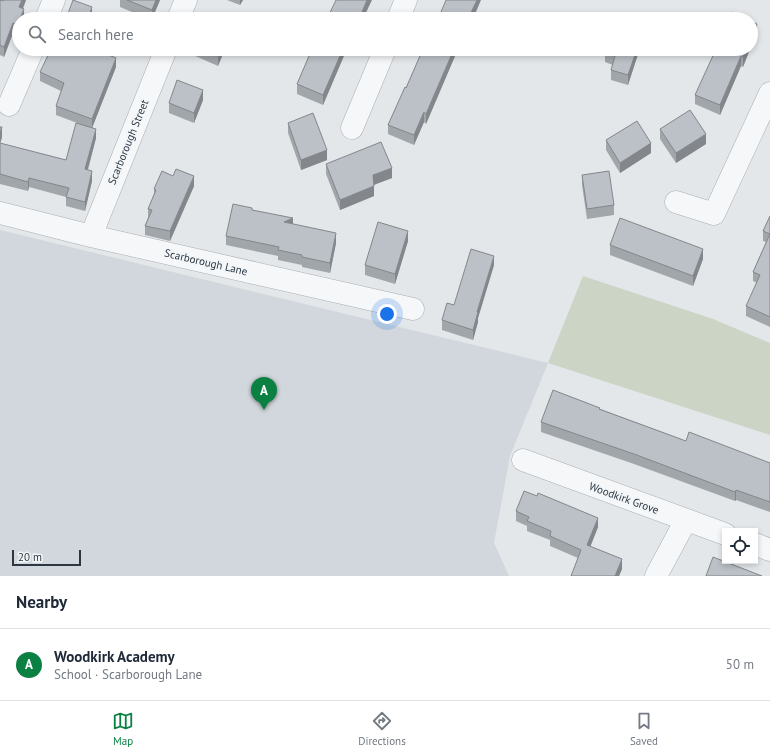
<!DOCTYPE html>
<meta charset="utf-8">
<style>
:root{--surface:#fff;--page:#f2f2f3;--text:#1f2937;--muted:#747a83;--line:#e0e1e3;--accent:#0b8043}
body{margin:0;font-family:"PT Sans",sans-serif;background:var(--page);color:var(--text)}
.controls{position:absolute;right:12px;bottom:12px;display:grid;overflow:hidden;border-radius:0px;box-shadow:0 2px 6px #0003}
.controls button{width:36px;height:36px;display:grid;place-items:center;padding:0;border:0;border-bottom:1px solid var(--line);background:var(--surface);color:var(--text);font:20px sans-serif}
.scale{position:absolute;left:12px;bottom:10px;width:69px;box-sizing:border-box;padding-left:4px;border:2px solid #2c3742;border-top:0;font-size:11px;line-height:14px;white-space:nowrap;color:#2c3742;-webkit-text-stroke:3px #f3f6f8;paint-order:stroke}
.you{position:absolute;left:387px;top:314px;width:14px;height:14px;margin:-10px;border:3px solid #fff;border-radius:50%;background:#1a73e8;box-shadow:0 0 0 6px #1a73e833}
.badge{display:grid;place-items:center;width:26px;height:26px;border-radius:50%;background:var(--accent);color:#fff;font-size:13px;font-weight:700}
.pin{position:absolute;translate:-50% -33px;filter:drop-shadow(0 1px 2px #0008)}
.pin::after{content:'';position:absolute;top:21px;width:14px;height:12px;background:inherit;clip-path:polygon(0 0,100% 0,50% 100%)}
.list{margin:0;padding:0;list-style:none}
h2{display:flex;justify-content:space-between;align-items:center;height:52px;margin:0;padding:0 16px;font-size:17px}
h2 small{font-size:13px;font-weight:400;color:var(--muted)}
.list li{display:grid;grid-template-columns:26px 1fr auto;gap:12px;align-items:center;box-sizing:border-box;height:72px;padding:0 16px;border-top:1px solid var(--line)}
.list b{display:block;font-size:15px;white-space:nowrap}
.list p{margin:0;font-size:13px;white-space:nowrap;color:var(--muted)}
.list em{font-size:13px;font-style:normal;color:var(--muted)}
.icon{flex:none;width:22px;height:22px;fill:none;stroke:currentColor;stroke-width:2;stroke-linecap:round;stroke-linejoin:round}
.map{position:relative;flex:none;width:770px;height:576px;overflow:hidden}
.search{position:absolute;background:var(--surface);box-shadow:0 2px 6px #0003;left:12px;right:12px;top:12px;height:44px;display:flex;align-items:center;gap:10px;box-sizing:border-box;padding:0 14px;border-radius:22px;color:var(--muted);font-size:15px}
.sheet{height:124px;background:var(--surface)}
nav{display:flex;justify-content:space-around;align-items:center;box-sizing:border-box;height:56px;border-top:1px solid var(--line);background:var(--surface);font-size:11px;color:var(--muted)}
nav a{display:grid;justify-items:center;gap:2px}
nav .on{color:var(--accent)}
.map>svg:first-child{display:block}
.built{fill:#d1d7dc}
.green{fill:#cbd4c5}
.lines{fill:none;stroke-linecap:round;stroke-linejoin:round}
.minor-casing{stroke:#a8afb4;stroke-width:23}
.minor{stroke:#f6f7f9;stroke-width:22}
.wall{fill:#a1a6ab}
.shaded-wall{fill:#83878b}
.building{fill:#bbc1c7;stroke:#83878b}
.labels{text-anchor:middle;stroke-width:3.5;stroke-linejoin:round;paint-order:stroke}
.street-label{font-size:11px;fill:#2c3742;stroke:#f3f6f8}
</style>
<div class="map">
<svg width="770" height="576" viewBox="0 0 770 576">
<rect width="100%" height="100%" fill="#e3e7ea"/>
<path class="built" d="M 0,230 L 548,363 L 510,456 L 494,543 L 509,576 L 0,576 Z"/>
<path class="green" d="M 583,276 L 713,319 L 770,343 L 770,435 L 548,363 Z"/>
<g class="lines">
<defs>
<path id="minor" d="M 46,19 L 54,0
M 178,19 L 186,0
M 398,19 L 406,0
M 9,105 L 33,49
M 352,128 L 385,49
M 676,202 L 714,214 L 770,93
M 0,213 L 91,236 L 413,309
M 91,236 L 166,49
M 523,460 L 725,534
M 755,544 L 770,550
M 656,576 L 686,520"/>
</defs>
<use href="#minor" class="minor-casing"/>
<use href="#minor" class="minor"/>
</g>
<path class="wall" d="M 0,0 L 3,1 L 26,0 L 23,9 L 24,19 L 18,35 L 13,33 L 4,57 L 0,55 Z
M 120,0 L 160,0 L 152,19 L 149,19 L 120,7 Z
M 227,0 L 243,0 L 240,5 Z
M 193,49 L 225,49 L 218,66 L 193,55 Z
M 312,49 L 350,49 L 348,52 L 346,51 L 323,105 L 297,94 L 297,84 Z
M 423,49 L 458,49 L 426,124 L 424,122 L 414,145 L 388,134 L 388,125 L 406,88 Z
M 639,49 L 639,51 L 628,85 L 611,80 L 611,70 L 613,65 L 605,62 L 605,52 Z
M 750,49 L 743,67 L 741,66 L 720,115 L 695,104 L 695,95 Z
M 116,67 L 92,128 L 96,138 L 88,170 L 92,181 L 85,211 L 66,206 L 66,197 L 29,187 L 28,191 L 0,184 L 0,127 L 2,137 L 0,144 L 66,160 L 85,126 L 56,115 L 56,106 L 61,91 L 40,81 L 40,72 Z
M 203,100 L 194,123 L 169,113 L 169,103 Z
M 288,123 L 327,160 L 301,170 L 288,133 Z
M 660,129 L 706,144 L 676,163 L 660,139 Z
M 606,140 L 651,153 L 620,173 L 606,150 Z
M 326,164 L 392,178 L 374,185 L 374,196 L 340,210 L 326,174 Z
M 582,175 L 614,205 L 614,215 L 587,219 L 582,185 Z
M 173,176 L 194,186 L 170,241 L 145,235 L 145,226 L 148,218 L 148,209 L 154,194 L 154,189 Z
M 252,210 L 293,224 L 336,243 L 330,273 L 302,267 L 302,265 L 278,260 L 278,256 L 226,245 L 226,236 Z
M 770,216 L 770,327 L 746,316 L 746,306 L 757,283 L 753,281 L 753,272 L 766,242 L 763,241 L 763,231 Z
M 408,241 L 395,284 L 365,275 L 365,265 Z
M 610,245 L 703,259 L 693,286 L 610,255 Z
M 494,265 L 478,318 L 478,322 L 473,340 L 442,330 L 442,320 L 454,305 Z
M 600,409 L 686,441 L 770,463 L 770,512 L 736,500 L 735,501 L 634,464 L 541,432 L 541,422 Z
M 516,511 L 598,527 L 590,547 L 622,569 L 619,576 L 571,576 L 578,558 L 550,546 L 550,540 L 527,531 L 527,526 L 516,521 Z"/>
<path class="shaded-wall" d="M 22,0 L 26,0 L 19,17 L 19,7 Z
M 156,0 L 160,0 L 152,19 L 152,10 Z
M 240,0 L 243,0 L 240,5 Z
M 367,0 L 372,0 L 363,19 L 359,19 Z
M 477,0 L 481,0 L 473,19 L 468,19 Z
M 92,7 L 92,17 L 91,19 L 88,19 Z
M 24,9 L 24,19 L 20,19 Z
M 13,23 L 13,33 L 4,57 L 4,47 Z
M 19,23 L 19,33 L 18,35 L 18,25 Z
M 757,24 L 757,34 L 751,48 L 751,38 Z
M 221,49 L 225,49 L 218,66 L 218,56 Z
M 343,49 L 346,49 L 346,51 L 323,105 L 323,95 Z
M 454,49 L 458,49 L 426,124 L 426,114 Z
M 637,49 L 639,49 L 639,51 L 628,85 L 628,75 Z
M 746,49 L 750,49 L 743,67 L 743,57 Z
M 741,56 L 741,66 L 720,115 L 720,105 Z
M 116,58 L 116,67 L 92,128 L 92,119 Z
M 203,90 L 203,100 L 194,123 L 194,113 Z
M 424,112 L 424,122 L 414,145 L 414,135 Z
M 2,127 L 2,137 L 0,144 L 0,134 Z
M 96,129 L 96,138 L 85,179 L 85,169 Z
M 706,134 L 706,144 L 676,163 L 676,153 Z
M 651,143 L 651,153 L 620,173 L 620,163 Z
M 327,150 L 327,160 L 301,170 L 301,160 Z
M 392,168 L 392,178 L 373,185 L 373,175 Z
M 92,171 L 92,181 L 85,211 L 85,202 Z
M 194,176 L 194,186 L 170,241 L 170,231 Z
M 29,178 L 29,187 L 28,191 L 28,182 Z
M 374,186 L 374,196 L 340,210 L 340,200 Z
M 293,218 L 293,228 L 284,222 Z
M 408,231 L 408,241 L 395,284 L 395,274 Z
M 336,233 L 336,243 L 330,273 L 330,263 Z
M 703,249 L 703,259 L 693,286 L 693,276 Z
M 494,256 L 494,265 L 478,318 L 478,322 L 473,340 L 473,330 L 477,312 Z
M 736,490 L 736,500 L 735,501 L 735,492 Z
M 598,518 L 598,527 L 587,555 L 587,545 Z
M 622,559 L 622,569 L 619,576 L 615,576 Z"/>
<path class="building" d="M 0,0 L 3,1 L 4,0 L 22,0 L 19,7 L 24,9 L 20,19 L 19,19 L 19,23 L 18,25 L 13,23 L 4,47 L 0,45 Z
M 73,0 L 92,7 L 88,19 L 66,19 Z
M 127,0 L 156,0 L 152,10 Z
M 336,0 L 367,0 L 359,19 L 327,19 Z
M 446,0 L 477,0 L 468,19 L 438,19 Z
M 732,12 L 747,19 L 729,19 Z
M 751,21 L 757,24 L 751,38 Z
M 51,49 L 94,49 L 116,58 L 92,119 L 56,106 L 64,83 L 40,72 Z
M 201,49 L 221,49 L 218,56 Z
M 312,49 L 343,49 L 323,95 L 297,84 Z
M 423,49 L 454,49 L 426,114 L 424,112 L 414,135 L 388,125 L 405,87 L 406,88 Z
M 606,49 L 637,49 L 628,75 L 611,70 L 615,56 L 605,52 Z
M 716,49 L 746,49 L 743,57 L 741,56 L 720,105 L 695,95 Z
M 177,80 L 203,90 L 194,113 L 169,103 Z
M 690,110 L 706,134 L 676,153 L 660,129 Z
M 313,113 L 327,150 L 301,160 L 288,123 Z
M 637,121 L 651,143 L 620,163 L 606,140 Z
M 76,123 L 96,129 L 85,169 L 92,171 L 85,202 L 66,197 L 69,188 L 29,178 L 28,182 L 0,174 L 0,143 L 66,160 Z
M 0,127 L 2,127 L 0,134 Z
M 381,142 L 392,168 L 373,175 L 374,186 L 340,200 L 326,164 Z
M 176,169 L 194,176 L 170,231 L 145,226 L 152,210 L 148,209 L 156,190 L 154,189 L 162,171 L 173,176 Z
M 609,171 L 614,205 L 587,209 L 582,175 Z
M 233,204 L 252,208 L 252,210 L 293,218 L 284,222 L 336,233 L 330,263 L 302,257 L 302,255 L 278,250 L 279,247 L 226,236 Z
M 770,216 L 770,317 L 746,306 L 760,275 L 753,272 L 770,234 L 763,231 Z
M 620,218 L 703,249 L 693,276 L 610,245 Z
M 378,222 L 408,231 L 395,274 L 365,265 Z
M 471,249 L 494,256 L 477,312 L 478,312 L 473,330 L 442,320 L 447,303 L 454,305 Z
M 553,390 L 600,408 L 599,409 L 686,441 L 689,432 L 770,463 L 770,502 L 736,490 L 735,492 L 634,454 L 541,422 Z
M 524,491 L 537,496 L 538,493 L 598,518 L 587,545 L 622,559 L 615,576 L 571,576 L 581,550 L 550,536 L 551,531 L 527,521 L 529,517 L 516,511 Z
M 713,557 L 762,576 L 706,576 Z"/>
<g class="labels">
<g class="street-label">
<text transform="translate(128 142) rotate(-68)" y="4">Scarborough Street</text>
<text transform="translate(206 262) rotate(13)" y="4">Scarborough Lane</text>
<text transform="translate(624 498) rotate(20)" y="4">Woodkirk Grove</text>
</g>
</g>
</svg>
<div class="controls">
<button><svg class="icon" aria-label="locate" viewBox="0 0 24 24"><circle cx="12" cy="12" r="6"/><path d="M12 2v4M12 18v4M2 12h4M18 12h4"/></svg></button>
</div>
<div class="scale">20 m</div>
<div class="you"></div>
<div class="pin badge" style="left:264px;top:410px">A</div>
<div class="search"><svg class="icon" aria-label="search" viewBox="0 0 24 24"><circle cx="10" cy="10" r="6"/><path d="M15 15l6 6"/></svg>Search here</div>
</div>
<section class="sheet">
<h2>Nearby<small></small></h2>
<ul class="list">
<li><span class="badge">A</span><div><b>Woodkirk Academy</b><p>School · Scarborough Lane</p></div><em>50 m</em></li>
</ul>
</section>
<nav>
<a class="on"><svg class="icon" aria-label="map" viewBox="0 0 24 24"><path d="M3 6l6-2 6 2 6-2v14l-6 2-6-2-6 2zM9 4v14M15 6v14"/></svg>Map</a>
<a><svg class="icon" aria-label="directions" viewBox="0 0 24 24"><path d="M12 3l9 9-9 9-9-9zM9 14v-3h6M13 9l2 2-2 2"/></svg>Directions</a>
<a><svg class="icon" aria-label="saved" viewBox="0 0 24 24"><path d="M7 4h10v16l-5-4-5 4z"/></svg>Saved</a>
</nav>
